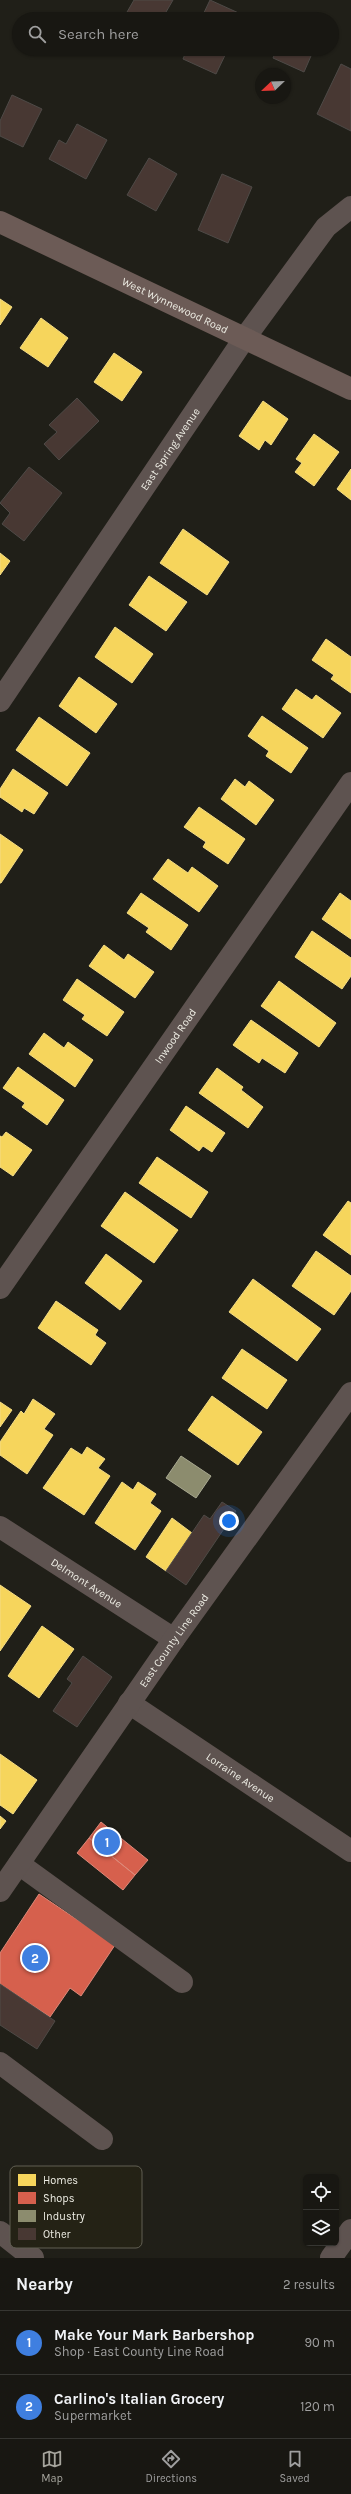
<!DOCTYPE html>
<meta charset="utf-8">
<style>
:root{--surface:#181712;--page:#21201b;--text:#f1f3f6;--muted:#9f9f9f;--line:#363632;--accent:#a6a59d}
body{margin:0;font-family:Karla,sans-serif;background:var(--page);color:var(--text)}
.controls{position:absolute;right:12px;bottom:12px;display:grid;overflow:hidden;border-radius:6px;box-shadow:0 1px 3px #0004}
.controls button{width:36px;height:36px;display:grid;place-items:center;padding:0;border:0;border-bottom:1px solid var(--line);background:var(--surface);color:var(--text);font:20px sans-serif}
.compass{position:absolute;left:255px;top:68px;width:36px;height:36px;border-radius:50%;background:var(--surface);box-shadow:0 1px 3px #0004;rotate:247deg}
.you{position:absolute;left:229px;top:1521px;width:14px;height:14px;margin:-10px;border:3px solid #fff;border-radius:50%;background:#1a73e8;box-shadow:0 0 0 6px #1a73e833}
.badge{display:grid;place-items:center;width:26px;height:26px;border-radius:50%;background:var(--accent);color:#fff;font-size:13px;font-weight:700}
.pin{position:absolute;translate:-50% -50%;border:2px solid #fff;box-shadow:0 1px 4px #0006}
.list{margin:0;padding:0;list-style:none}
h2{display:flex;justify-content:space-between;align-items:center;height:52px;margin:0;padding:0 16px;font-size:17px}
h2 small{font-size:13px;font-weight:400;color:var(--muted)}
.list li{display:grid;grid-template-columns:26px 1fr auto;gap:12px;align-items:center;box-sizing:border-box;height:64px;padding:0 16px;border-top:1px solid var(--line)}
.list b{display:block;font-size:15px;white-space:nowrap}
.list p{margin:0;font-size:13px;white-space:nowrap;color:var(--muted)}
.list em{font-size:13px;font-style:normal;color:var(--muted)}
.icon{flex:none;width:22px;height:22px;fill:none;stroke:currentColor;stroke-width:2;stroke-linecap:round;stroke-linejoin:round}
.map{position:relative;flex:none;width:351px;height:2258px;overflow:hidden}
.search{position:absolute;background:var(--surface);box-shadow:0 1px 3px #0004;left:12px;right:12px;top:12px;height:44px;display:flex;align-items:center;gap:10px;box-sizing:border-box;padding:0 14px;border-radius:22px;color:var(--muted);font-size:15px}
.sheet{height:180px;background:var(--surface)}
nav{display:flex;justify-content:space-around;align-items:center;box-sizing:border-box;height:56px;border-top:1px solid var(--line);background:var(--surface);font-size:11px;color:var(--muted)}
nav a{display:grid;justify-items:center;gap:2px}
nav .on{color:var(--accent)}
.map>svg:first-child{display:block}
.homes{fill:#f6d55c;stroke:#f4dc85}
.shops{fill:#d6604d;stroke:#dd8a7a}
.industry{fill:#8c8c6e;stroke:#a9a991}
.building{fill:#483833;stroke:#4e4a47}
.lines{fill:none;stroke-linecap:round;stroke-linejoin:round}
.minor{stroke:#5e5350;stroke-width:22}
.major{stroke:#6c5b56;stroke-width:22}
.labels{text-anchor:middle;stroke-width:4;stroke-linejoin:round;paint-order:stroke}
.street-label{font-size:11px;fill:#eeede4;stroke:#242215}
.key{fill:#242215;stroke:#615f53;stroke-width:1}
.key-label{font-size:11px;fill:#eeede4}
</style>
<div class="map">
<svg width="351" height="2258" viewBox="0 0 351 2258">
<rect width="100%" height="100%" fill="#201f18"/>
<path class="homes" d="M 0,299 L 12,307 L 0,325 Z
M 41,318 L 68,338 L 48,367 L 20,348 Z
M 114,353 L 142,372 L 122,401 L 94,382 Z
M 263,401 L 288,419 L 271,445 L 265,440 L 259,450 L 239,436 Z
M 314,434 L 339,452 L 314,486 L 295,472 L 302,463 L 296,459 Z
M 351,469 L 351,500 L 337,489 Z
M 183,529 L 229,562 L 207,595 L 160,563 Z
M 0,553 L 10,561 L 0,575 Z
M 149,576 L 187,602 L 166,631 L 129,605 Z
M 115,627 L 153,654 L 132,683 L 95,657 Z
M 326,639 L 351,657 L 351,693 L 331,679 L 334,675 L 312,660 Z
M 79,677 L 117,704 L 96,733 L 59,706 Z
M 296,689 L 312,700 L 316,695 L 341,713 L 323,738 L 282,709 Z
M 262,716 L 308,748 L 291,773 L 266,756 L 269,751 L 248,736 Z
M 39,717 L 90,753 L 67,786 L 16,750 Z
M 13,769 L 48,793 L 34,814 L 24,808 L 22,812 L 0,797 L 0,789 Z
M 235,779 L 245,787 L 249,781 L 274,800 L 256,825 L 221,799 Z
M 199,807 L 245,839 L 228,864 L 203,847 L 206,842 L 184,827 Z
M 0,834 L 23,850 L 1,883 L 0,883 Z
M 168,859 L 188,873 L 192,867 L 218,886 L 199,912 L 153,879 Z
M 141,893 L 188,925 L 171,950 L 146,932 L 149,928 L 127,913 Z
M 340,893 L 351,901 L 351,939 L 322,919 Z
M 312,931 L 351,958 L 351,976 L 342,989 L 295,957 Z
M 104,945 L 124,960 L 128,954 L 154,972 L 135,998 L 89,966 Z
M 77,979 L 124,1012 L 107,1036 L 82,1019 L 85,1015 L 63,1000 Z
M 279,981 L 336,1023 L 319,1047 L 261,1006 Z
M 251,1020 L 298,1053 L 285,1073 L 262,1058 L 259,1063 L 233,1045 Z
M 44,1033 L 64,1048 L 68,1042 L 93,1060 L 75,1087 L 29,1054 Z
M 18,1067 L 64,1100 L 47,1125 L 22,1107 L 25,1103 L 3,1088 Z
M 217,1068 L 243,1087 L 241,1090 L 263,1107 L 248,1128 L 199,1093 Z
M 186,1106 L 225,1133 L 212,1152 L 203,1146 L 199,1151 L 170,1130 Z
M 6,1132 L 32,1150 L 13,1176 L 0,1167 L 0,1136 L 2,1137 Z
M 157,1157 L 208,1192 L 191,1218 L 139,1183 Z
M 125,1192 L 178,1230 L 154,1263 L 101,1226 Z
M 348,1201 L 351,1203 L 351,1255 L 323,1235 Z
M 316,1251 L 351,1276 L 351,1291 L 334,1315 L 292,1286 Z
M 106,1254 L 142,1281 L 120,1310 L 85,1283 Z
M 253,1279 L 321,1329 L 297,1361 L 229,1312 Z
M 56,1301 L 98,1330 L 95,1335 L 106,1343 L 91,1365 L 38,1328 Z
M 242,1349 L 287,1380 L 267,1409 L 222,1378 Z
M 212,1396 L 262,1432 L 238,1465 L 188,1430 Z
M 33,1399 L 55,1414 L 44,1429 L 53,1435 L 27,1474 L 0,1455 L 0,1442 L 21,1411 L 24,1414 Z
M 0,1402 L 12,1410 L 0,1427 Z
M 87,1447 L 105,1459 L 98,1468 L 110,1476 L 84,1515 L 43,1488 L 71,1448 L 82,1455 Z
M 122,1482 L 133,1490 L 138,1482 L 156,1494 L 150,1503 L 161,1511 L 135,1550 L 95,1523 Z
M 172,1518 L 192,1533 L 166,1571 L 146,1557 Z
M 0,1585 L 31,1606 L 0,1651 Z
M 42,1626 L 74,1649 L 39,1698 L 8,1676 Z
M 0,1754 L 37,1780 L 13,1814 L 0,1805 Z
M 0,1816 L 6,1821 L 0,1829 Z"/>
<path class="shops" d="M 101,1822 L 148,1860 L 135,1875 L 89,1838 Z
M 89,1838 L 135,1875 L 123,1890 L 77,1853 Z
M 39,1894 L 115,1945 L 81,1996 L 70,1988 L 50,2017 L 0,1984 L 0,1953 Z"/>
<path class="industry" d="M 181,1456 L 211,1476 L 196,1498 L 166,1478 Z"/>
<path class="building" d="M 134,0 L 173,0 L 162,19 L 123,19 Z
M 210,0 L 243,15 L 241,19 L 201,19 Z
M 187,49 L 228,49 L 216,74 L 183,59 Z
M 277,49 L 314,49 L 304,72 L 273,58 Z
M 341,64 L 351,69 L 351,131 L 317,114 Z
M 12,95 L 42,109 L 23,147 L 0,136 L 0,121 Z
M 77,124 L 107,140 L 86,179 L 49,159 L 59,140 L 66,144 Z
M 149,158 L 177,174 L 156,211 L 127,195 Z
M 222,174 L 252,187 L 228,243 L 198,230 Z
M 77,398 L 99,421 L 59,460 L 44,444 L 57,432 L 49,425 Z
M 29,467 L 62,493 L 24,541 L 2,524 L 10,513 L 0,503 Z
M 222,1502 L 236,1511 L 186,1585 L 166,1571 L 204,1515 L 210,1519 Z
M 83,1656 L 112,1677 L 77,1727 L 53,1711 L 72,1683 L 67,1679 Z
M 0,1984 L 55,2021 L 37,2049 L 0,2025 Z"/>
<g class="lines">
<g class="minor">
<path id="s1" d="M 0,701 L 244,339 L 326,227 L 351,207"/>
<path id="s2" d="M 0,1288 L 351,783"/>
<path id="s3" d="M 0,1527 L 174,1639"/>
<path id="s4" d="M 129,1703 L 351,1851"/>
<path d="M 19,1864 L 182,1982"/>
<path id="s5" d="M 0,1891 L 174,1639 L 351,1393"/>
<path d="M 0,2063 L 102,2139"/>
<path d="M 0,2232 L 33,2258"/>
<path d="M 331,2258 L 351,2230"/>
</g>
<path class="major" id="s6" d="M 0,222 L 351,389"/>
</g>
<g class="labels">
<g class="street-label">
<text dy="4" stroke="none"><textPath href="#s6" startOffset="194">West Wynnewood Road</textPath></text>
<text dy="4" stroke="none"><textPath href="#s1" startOffset="304">East Spring Avenue</textPath></text>
<text dy="4" stroke="none"><textPath href="#s2" startOffset="307">Inwood Road</textPath></text>
<text dy="4" stroke="none"><textPath href="#s3" startOffset="103">Delmont Avenue</textPath></text>
<text dy="4" stroke="none"><textPath href="#s5" startOffset="305">East County Line Road</textPath></text>
<text dy="4" stroke="none"><textPath href="#s4" startOffset="134">Lorraine Avenue</textPath></text>
</g>
</g>
<rect x="10" y="2166" width="132" height="82" rx="6" class="key"/>
<rect x="18" y="2174" width="18" height="12" fill="#f6d55c"/>
<rect x="18" y="2192" width="18" height="12" fill="#d6604d"/>
<rect x="18" y="2210" width="18" height="12" fill="#8c8c6e"/>
<rect x="18" y="2228" width="18" height="12" fill="#483833"/>
<g class="key-label">
<text x="43" y="2184">Homes</text>
<text x="43" y="2202">Shops</text>
<text x="43" y="2220">Industry</text>
<text x="43" y="2238">Other</text>
</g>
</svg>
<div class="controls">
<button><svg class="icon" aria-label="locate" viewBox="0 0 24 24"><circle cx="12" cy="12" r="6"/><path d="M12 2v4M12 18v4M2 12h4M18 12h4"/></svg></button>
<button><svg class="icon" aria-label="layers" viewBox="0 0 24 24"><path d="M12 4l9 5-9 5-9-5zM3 14l9 5 9-5"/></svg></button>
</div>
<svg class="compass" viewBox="-18 -18 36 36"><path d="M0-13l5 13h-10z" fill="#e53935"/><path d="M0 13l5-13h-10z" fill="#9f9f9f"/></svg>
<div class="you"></div>
<div class="pin badge" style="left:107px;top:1842px;background:#3f7fe0">1</div>
<div class="pin badge" style="left:35px;top:1958px;background:#3f7fe0">2</div>
<div class="search"><svg class="icon" aria-label="search" viewBox="0 0 24 24"><circle cx="10" cy="10" r="6"/><path d="M15 15l6 6"/></svg>Search here</div>
</div>
<section class="sheet">
<h2>Nearby<small>2 results</small></h2>
<ul class="list">
<li><span class="badge" style="background:#3f7fe0">1</span><div><b>Make Your Mark Barbershop</b><p>Shop · East County Line Road</p></div><em>90 m</em></li>
<li><span class="badge" style="background:#3f7fe0">2</span><div><b>Carlino's Italian Grocery</b><p>Supermarket</p></div><em>120 m</em></li>
</ul>
</section>
<nav>
<a class="on"><svg class="icon" aria-label="map" viewBox="0 0 24 24"><path d="M3 6l6-2 6 2 6-2v14l-6 2-6-2-6 2zM9 4v14M15 6v14"/></svg>Map</a>
<a><svg class="icon" aria-label="directions" viewBox="0 0 24 24"><path d="M12 3l9 9-9 9-9-9zM9 14v-3h6M13 9l2 2-2 2"/></svg>Directions</a>
<a><svg class="icon" aria-label="saved" viewBox="0 0 24 24"><path d="M7 4h10v16l-5-4-5 4z"/></svg>Saved</a>
</nav>
